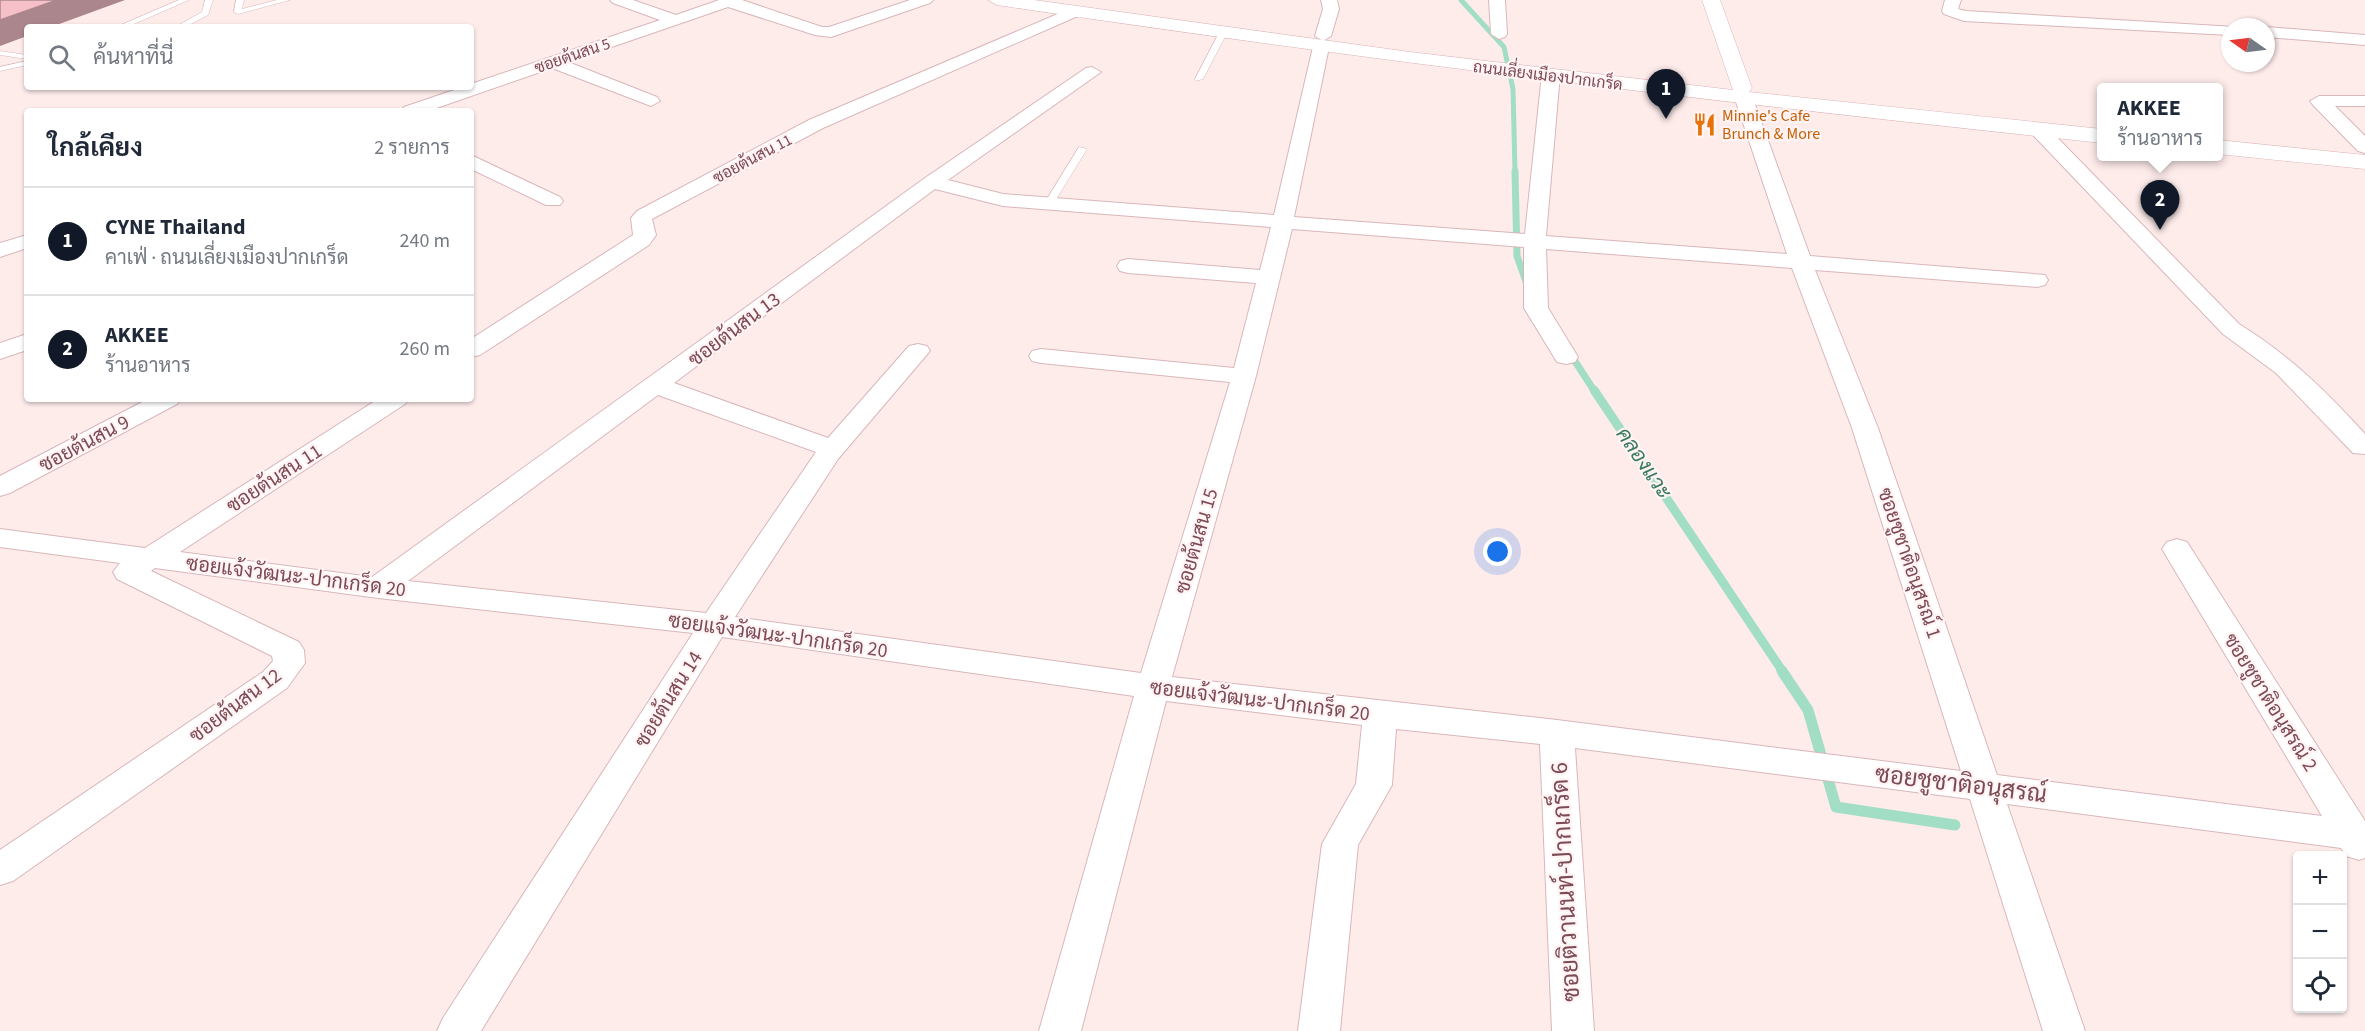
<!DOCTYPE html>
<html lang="th">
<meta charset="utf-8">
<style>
:root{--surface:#fff;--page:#f6f6f7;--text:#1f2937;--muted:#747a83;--line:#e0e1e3;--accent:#111827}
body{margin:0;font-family:"Source Sans 3",Sarabun,sans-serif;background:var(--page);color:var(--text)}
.controls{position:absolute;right:18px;bottom:18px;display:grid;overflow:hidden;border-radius:6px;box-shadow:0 2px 4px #0004}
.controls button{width:54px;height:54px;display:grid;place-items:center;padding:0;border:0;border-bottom:2px solid var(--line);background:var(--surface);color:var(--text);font:30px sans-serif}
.compass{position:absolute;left:2221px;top:18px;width:54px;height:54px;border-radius:50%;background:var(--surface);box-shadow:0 2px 4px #0004;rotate:284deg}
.you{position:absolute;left:1498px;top:552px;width:21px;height:21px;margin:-15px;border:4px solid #fff;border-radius:50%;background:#1a73e8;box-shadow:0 0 0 9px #1a73e833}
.badge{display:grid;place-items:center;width:39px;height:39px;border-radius:50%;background:var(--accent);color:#fff;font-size:20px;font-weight:700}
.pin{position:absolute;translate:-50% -50px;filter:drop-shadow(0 2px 3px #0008)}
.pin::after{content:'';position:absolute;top:32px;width:21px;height:18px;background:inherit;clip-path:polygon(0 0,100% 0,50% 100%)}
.popup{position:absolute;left:2097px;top:83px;width:126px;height:78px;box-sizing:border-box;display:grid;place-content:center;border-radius:6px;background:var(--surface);filter:drop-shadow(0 2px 4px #0005);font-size:20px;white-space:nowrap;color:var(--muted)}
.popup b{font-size:22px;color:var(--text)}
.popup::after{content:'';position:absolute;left:50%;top:100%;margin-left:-12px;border:12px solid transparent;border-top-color:var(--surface)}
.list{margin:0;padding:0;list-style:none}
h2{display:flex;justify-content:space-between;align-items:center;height:78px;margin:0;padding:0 24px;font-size:26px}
h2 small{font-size:20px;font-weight:400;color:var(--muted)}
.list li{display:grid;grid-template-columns:39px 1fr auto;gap:18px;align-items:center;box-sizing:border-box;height:108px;padding:0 24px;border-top:2px solid var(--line)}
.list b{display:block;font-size:22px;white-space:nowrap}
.list p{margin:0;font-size:20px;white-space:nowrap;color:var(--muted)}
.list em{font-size:20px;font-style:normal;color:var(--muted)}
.icon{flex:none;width:33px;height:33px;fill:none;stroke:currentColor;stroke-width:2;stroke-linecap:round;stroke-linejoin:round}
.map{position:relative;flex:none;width:2365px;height:1031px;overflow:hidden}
.search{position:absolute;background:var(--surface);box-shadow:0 2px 4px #0004;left:24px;top:24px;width:450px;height:66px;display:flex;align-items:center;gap:15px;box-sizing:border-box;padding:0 21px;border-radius:6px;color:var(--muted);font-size:22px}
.panel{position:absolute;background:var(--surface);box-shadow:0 2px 4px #0004;left:24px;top:108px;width:450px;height:294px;border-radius:6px}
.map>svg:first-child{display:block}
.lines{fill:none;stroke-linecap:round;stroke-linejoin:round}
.stream-far3{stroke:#a2ddc5;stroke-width:5}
.stream-far2{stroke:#a2ddc5;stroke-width:7}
.stream-far1{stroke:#a2ddc5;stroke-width:9}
.stream{stroke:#a2ddc5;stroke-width:11}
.lane-casing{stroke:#d9b6ba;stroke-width:1}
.street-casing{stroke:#d9b6ba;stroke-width:2}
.secondary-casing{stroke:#dcb3b7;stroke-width:1}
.lane{fill:#fff;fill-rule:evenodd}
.street{fill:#fff;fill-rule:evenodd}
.secondary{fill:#fff;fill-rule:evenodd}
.shaded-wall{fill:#ac868d}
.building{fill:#f6c0c9;stroke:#ac868d;stroke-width:1.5}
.labels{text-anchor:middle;stroke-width:4.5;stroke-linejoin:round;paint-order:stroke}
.far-street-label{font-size:16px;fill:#7c4a54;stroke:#fff3f3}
.far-food-label{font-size:16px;fill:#c56008;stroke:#fff3f3;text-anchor:start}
.street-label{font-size:20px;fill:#7c4a54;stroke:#fff3f3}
.water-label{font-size:21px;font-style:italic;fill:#397a61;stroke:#fff3f3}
.near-street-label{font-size:24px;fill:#7c4a54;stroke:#fff3f3}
</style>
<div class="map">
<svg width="2365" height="1031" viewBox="0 0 2365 1031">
<rect width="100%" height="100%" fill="#feeceb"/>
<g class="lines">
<path class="stream-far3" d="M 1461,0 L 1504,47 L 1513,89 L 1515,172"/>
<path class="stream-far2" d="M 1515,171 L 1517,256 L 1528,287
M 1569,352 L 1595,392"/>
<path class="stream-far1" d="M 1594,390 L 1783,672"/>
<path class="stream" d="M 1782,671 L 1808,710 L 1836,807 L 1955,825"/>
<defs>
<path id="lane" d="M 179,0 L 189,0 L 127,27 L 116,27 Z
M 205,0 L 213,0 L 208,15 L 185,27 L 175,27 L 202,12 Z
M 236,0 L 244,0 L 242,9 L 277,0 L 290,0 L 238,14 L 234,12 Z
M 1220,31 L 1227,33 L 1203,79 L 1196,81 L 1195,79 Z
M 0,51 L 27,55 L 27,59 L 0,55 Z
M 27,61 L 27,65 L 0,71 L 0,67 Z
M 1079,147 L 1087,149 L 1052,206 L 1046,206 L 1044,204 Z"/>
<path id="street" d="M 610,0 L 633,0 L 676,15 L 719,0 L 742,0 L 822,27 L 829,27 L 910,0 L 933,0 L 930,3 L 831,37 L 815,35 L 728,7 L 568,62 L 657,97 L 660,101 L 651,106 L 552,68 L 428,111 L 401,111 L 404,107 L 463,87 L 471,87 L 471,84 L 660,20 L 613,3 Z
M 1321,0 L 1337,0 L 1339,9 L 1331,36 L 1323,41 L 1315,36 L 1323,9 Z
M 1489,0 L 1505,0 L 1507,34 L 1505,37 L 1499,39 L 1491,34 Z
M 1945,0 L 1961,0 L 1958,9 L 1966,11 L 2236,27 L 2230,27 L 2230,35 L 1964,21 L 1944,14 L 1942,11 Z
M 1074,7 L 1082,12 L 1080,15 L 823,128 L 652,219 L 656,235 L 649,245 L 480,355 L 471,357 L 471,339 L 633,235 L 631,218 L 637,211 L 809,120 Z
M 2266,27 L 2365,35 L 2365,45 L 2266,37 Z
M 1321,42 L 1329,47 L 1294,217 L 1525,234 L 1542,74 L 1551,69 L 1560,74 L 1546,236 L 1787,254 L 1735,99 L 1744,94 L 1753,99 L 1810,256 L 2045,275 L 2048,280 L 2045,285 L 2037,287 L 1815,270 L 1878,428 L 1997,775 L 2322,816 L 2162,549 L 2167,542 L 2177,539 L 2187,542 L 2365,821 L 2365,858 L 2359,860 L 2346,856 L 2341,848 L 2007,804 L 2085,1031 L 2043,1031 L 1970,799 L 1575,748 L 1594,1031 L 1552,1031 L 1540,744 L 1396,729 L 1392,785 L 1358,845 L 1340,1031 L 1298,1031 L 1322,844 L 1356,784 L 1362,725 L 1166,701 L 1081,1031 L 1039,1031 L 1134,696 L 722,637 L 481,1031 L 437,1031 L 443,1018 L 693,633 L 378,598 L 155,568 L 151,571 L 299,642 L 304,650 L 305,663 L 287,688 L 13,881 L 0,885 L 0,850 L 263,672 L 273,661 L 272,656 L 117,579 L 113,572 L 120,563 L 0,547 L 0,529 L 145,548 L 378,399 L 409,399 L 405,404 L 180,552 L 372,577 L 925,178 L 1086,68 L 1092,67 L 1101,72 L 948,180 L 1003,194 L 1274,215 L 1313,47 ZM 935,189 L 1003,206 L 1271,227 L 1260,270 L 1128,259 L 1120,261 L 1117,266 L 1120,271 L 1128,273 L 1256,283 L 1234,368 L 1041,349 L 1032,351 L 1029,356 L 1032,361 L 1041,363 L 1230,382 L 1141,673 L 735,617 L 838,459 L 930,351 L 927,346 L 918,344 L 909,346 L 828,438 L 674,383 ZM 1292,229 L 1524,247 L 1524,308 L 1557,362 L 1566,364 L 1575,362 L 1578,357 L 1548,308 L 1546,249 L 1792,268 L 1852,428 L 1961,771 L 1557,720 L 1172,677 L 1256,376 ZM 658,395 L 816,452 L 706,613 L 408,581 Z
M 2319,96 L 2365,96 L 2365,106 L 2335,106 L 2365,136 L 2365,153 L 2358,151 L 2313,105 L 2310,101 Z
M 2039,124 L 2046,126 L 2239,324 C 2288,354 2327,392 2365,434 L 2365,454 L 2353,453 L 2276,373 L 2223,334 L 2032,134 L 2030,130 Z
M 471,155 L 560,197 L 563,201 L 560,205 L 546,205 L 471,169 Z
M 27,235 L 27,248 L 0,257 L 0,243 Z
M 27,334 L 27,350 L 0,359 L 0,343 Z
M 148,399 L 181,399 L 177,404 L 10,493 L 0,496 L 0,476 Z"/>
<path id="secondary" d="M 988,0 L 1034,0 L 1410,52 L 1733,90 L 1702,0 L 1720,0 L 1752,88 L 1749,92 L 2102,129 L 2102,143 C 1732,104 1364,60 997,5 Z
M 2218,140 L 2365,155 L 2365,169 L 2218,154 Z"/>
</defs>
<use href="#lane" class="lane-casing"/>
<use href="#street" class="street-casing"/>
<use href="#secondary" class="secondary-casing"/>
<use href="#lane" class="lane"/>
<use href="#street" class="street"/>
<use href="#secondary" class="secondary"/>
</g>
<path class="shaded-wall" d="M 57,0 L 125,0 L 51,27 L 27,27 L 27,36 L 0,46 L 0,20 Z"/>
<path class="building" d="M 0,0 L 57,0 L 0,20 Z"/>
<defs>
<symbol id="restaurant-bare" viewBox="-9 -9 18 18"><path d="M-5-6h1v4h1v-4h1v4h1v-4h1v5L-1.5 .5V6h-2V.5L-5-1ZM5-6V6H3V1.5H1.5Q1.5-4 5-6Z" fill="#e8710a" stroke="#fff3f3" stroke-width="2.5" paint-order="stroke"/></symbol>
</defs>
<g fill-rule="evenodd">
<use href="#restaurant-bare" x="1688" y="108" width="33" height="33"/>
</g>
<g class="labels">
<g class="far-street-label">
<text transform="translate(572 55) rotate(-19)" y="6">ซอยต้นสน 5</text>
<text transform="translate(1548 75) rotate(7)" y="6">ถนนเลี่ยงเมืองปากเกร็ด</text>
<text transform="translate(752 158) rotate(-28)" y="6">ซอยต้นสน 11</text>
</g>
<g class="far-food-label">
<text x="1722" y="121">Minnie's Cafe<tspan x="1722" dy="18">Brunch &amp; More</tspan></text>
</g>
<g class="street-label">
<text transform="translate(734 329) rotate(-37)" y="7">ซอยต้นสน 13</text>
<text transform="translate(84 443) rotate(-28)" y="7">ซอยต้นสน 9</text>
<text transform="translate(274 478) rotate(-33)" y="7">ซอยต้นสน 11</text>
<text transform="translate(1196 541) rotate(-74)" y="7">ซอยต้นสน 15</text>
<text transform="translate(1910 563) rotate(71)" y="7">ซอยชูชาติอนุสรณ์ 1</text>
<text transform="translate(296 576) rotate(7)" y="7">ซอยแจ้งวัฒนะ-ปากเกร็ด 20</text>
<text transform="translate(778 635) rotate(8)" y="7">ซอยแจ้งวัฒนะ-ปากเกร็ด 20</text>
<text transform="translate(668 699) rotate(-58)" y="7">ซอยต้นสน 14</text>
<text transform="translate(1260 700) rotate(7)" y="7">ซอยแจ้งวัฒนะ-ปากเกร็ด 20</text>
<text transform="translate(2271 702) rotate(58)" y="7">ซอยชูชาติอนุสรณ์ 2</text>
<text transform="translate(235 705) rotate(-37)" y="7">ซอยต้นสน 12</text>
</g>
<g class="water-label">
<text transform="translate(1644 463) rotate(56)" y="7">คลองแวะ</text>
</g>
<g class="near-street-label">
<text transform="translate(1961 784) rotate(7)" y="8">ซอยชูชาติอนุสรณ์</text>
<text transform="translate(1565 882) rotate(-93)" y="8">ซอยติวานนท์-ปากเกร็ด 6</text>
</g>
</g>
</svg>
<div class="controls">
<button>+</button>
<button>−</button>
<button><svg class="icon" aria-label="locate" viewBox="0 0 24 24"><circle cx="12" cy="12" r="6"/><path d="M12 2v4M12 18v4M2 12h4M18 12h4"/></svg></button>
</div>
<svg class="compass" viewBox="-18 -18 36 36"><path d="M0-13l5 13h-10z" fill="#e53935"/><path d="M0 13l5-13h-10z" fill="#747a83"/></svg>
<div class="you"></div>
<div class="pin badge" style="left:1666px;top:119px">1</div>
<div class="pin badge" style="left:2160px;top:230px">2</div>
<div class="popup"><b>AKKEE</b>ร้านอาหาร</div>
<div class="search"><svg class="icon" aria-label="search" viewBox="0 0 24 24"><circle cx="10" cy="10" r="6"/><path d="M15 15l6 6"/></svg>ค้นหาที่นี่</div>
<section class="panel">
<h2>ใกล้เคียง<small>2 รายการ</small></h2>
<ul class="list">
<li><span class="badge">1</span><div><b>CYNE Thailand</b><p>คาเฟ่ · ถนนเลี่ยงเมืองปากเกร็ด</p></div><em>240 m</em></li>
<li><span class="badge">2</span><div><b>AKKEE</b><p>ร้านอาหาร</p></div><em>260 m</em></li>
</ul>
</section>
</div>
